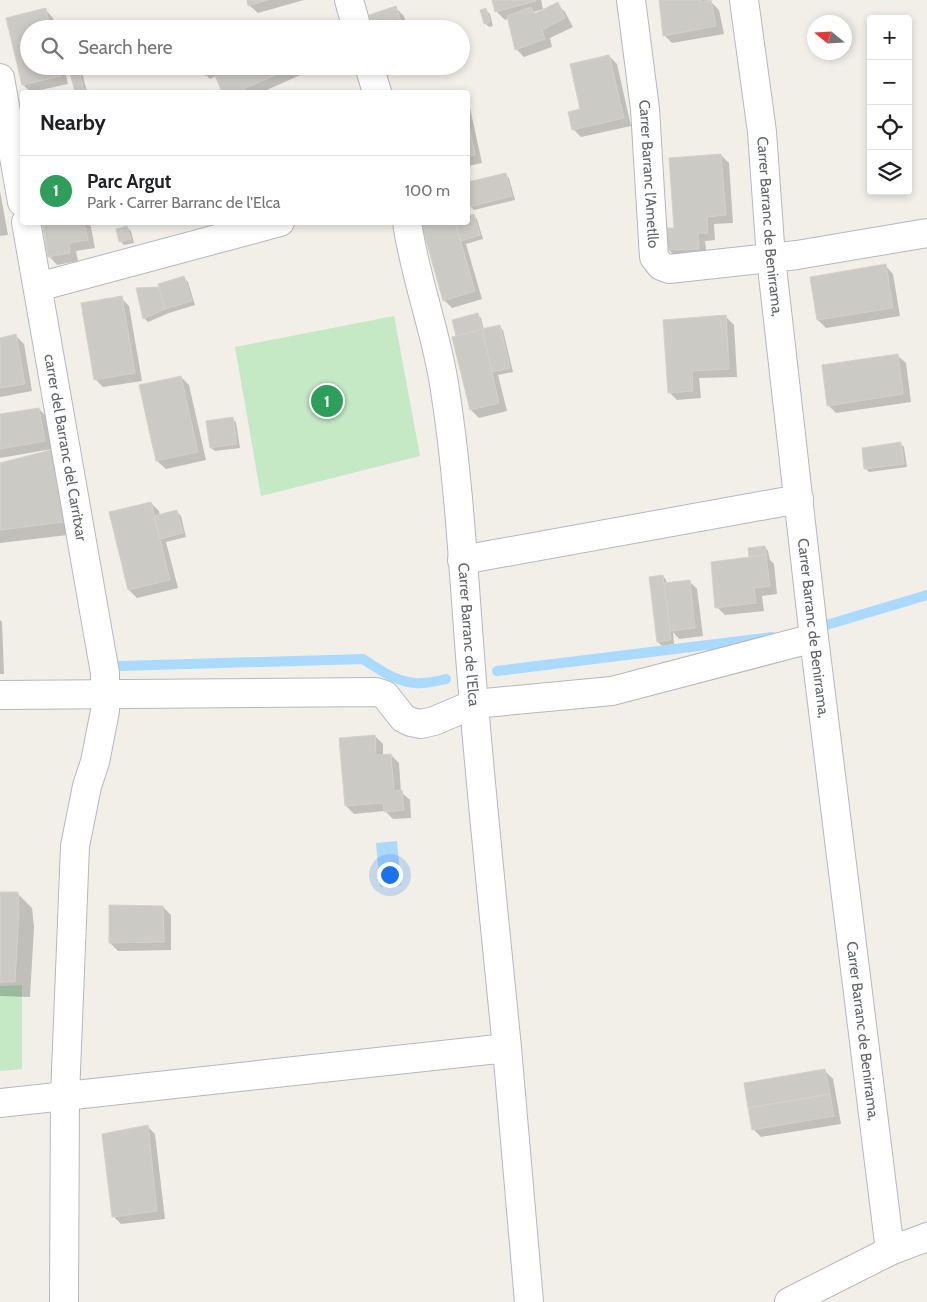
<!DOCTYPE html>
<meta charset="utf-8">
<style>
:root{--surface:#fff;--page:#f2f2f2;--text:#202124;--muted:#757577;--line:#e0e0e0;--accent:#ea4335}
body{margin:0;font-family:Cabin,sans-serif;background:var(--page);color:var(--text)}
.controls{position:absolute;right:15px;top:15px;display:grid;overflow:hidden;border-radius:5px;box-shadow:0 2px 8px #0003}
.controls button{width:45px;height:45px;display:grid;place-items:center;padding:0;border:0;border-bottom:1px solid var(--line);background:var(--surface);color:var(--text);font:25px sans-serif}
.compass{position:absolute;left:807px;top:15px;width:45px;height:45px;border-radius:50%;background:var(--surface);box-shadow:0 2px 8px #0003;rotate:288deg}
.you{position:absolute;left:389px;top:874px;width:18px;height:18px;margin:-12px;border:4px solid #fff;border-radius:50%;background:#1a73e8;box-shadow:0 0 0 8px #1a73e833}
.badge{display:grid;place-items:center;width:32px;height:32px;border-radius:50%;background:var(--accent);color:#fff;font-size:16px;font-weight:700}
.pin{position:absolute;translate:-50% -50%;border:2px solid #fff;box-shadow:0 1px 5px #0006}
.list{margin:0;padding:0;list-style:none}
h2{display:flex;justify-content:space-between;align-items:center;height:65px;margin:0;padding:0 20px;font-size:21px}
h2 small{font-size:16px;font-weight:400;color:var(--muted)}
.list li{display:grid;grid-template-columns:32px 1fr auto;gap:15px;align-items:center;box-sizing:border-box;height:70px;padding:0 20px;border-top:1px solid var(--line)}
.list b{display:block;font-size:19px;white-space:nowrap}
.list p{margin:0;font-size:16px;white-space:nowrap;color:var(--muted)}
.list em{font-size:16px;font-style:normal;color:var(--muted)}
.icon{flex:none;width:28px;height:28px;fill:none;stroke:currentColor;stroke-width:2;stroke-linecap:round;stroke-linejoin:round}
.map{position:relative;flex:none;width:927px;height:1302px;overflow:hidden}
.search{position:absolute;background:var(--surface);box-shadow:0 2px 8px #0003;left:20px;top:20px;width:450px;height:55px;display:flex;align-items:center;gap:12px;box-sizing:border-box;padding:0 18px;border-radius:28px;color:var(--muted);font-size:19px}
.panel{position:absolute;background:var(--surface);box-shadow:0 2px 8px #0003;left:20px;top:90px;width:450px;height:135px;border-radius:5px}
.map>svg:first-child{display:block}
.green{fill:#c5e8c5}
.water{fill:#aadaff}
.shadow{fill:#0003}
.lines{fill:none;stroke-linecap:round;stroke-linejoin:round}
.stream{stroke:#aadaff;stroke-width:10}
.building{fill:#cccac5;stroke:#d6d1c6}
.minor-casing{stroke:#b5b8bc;stroke-width:30}
.minor{stroke:#fff;stroke-width:28}
.labels{text-anchor:middle;stroke-width:4.5;stroke-linejoin:round;paint-order:stroke}
.street-label{font-size:15px;fill:#5f6368;stroke:#fff}
</style>
<div class="map">
<svg width="927" height="1302" viewBox="0 0 927 1302">
<rect width="100%" height="100%" fill="#f1efe8"/>
<path class="green" d="M 394,316 L 420,456 L 261,496 L 235,347 Z
M 22,985 L 22,1069 L 0,1071 L 0,986 Z"/>
<path class="water" d="M 397,841 L 401,885 L 380,887 L 376,843 Z"/>
<path class="shadow" d="M 248,0 L 304,0 L 258,13 L 249,5 Z
M 493,0 L 541,0 L 543,9 L 534,12 L 536,14 L 557,4 L 565,12 L 573,27 L 550,38 L 552,47 L 524,57 L 516,49 L 509,18 L 505,20 L 497,12 Z
M 660,0 L 708,0 L 708,2 L 711,2 L 719,10 L 724,34 L 672,43 L 664,35 Z
M 396,8 L 404,16 L 408,29 L 374,29 Z
M 45,9 L 53,18 L 56,29 L 29,29 L 29,66 L 64,66 L 68,84 L 31,92 L 23,85 L 8,18 Z
M 486,10 L 490,14 L 493,26 L 489,27 L 485,23 Z
M 609,56 L 617,64 L 631,126 L 581,137 L 573,129 Z
M 202,66 L 302,66 L 305,73 L 262,92 L 223,92 L 216,76 L 210,79 L 206,75 Z
M 385,66 L 419,66 L 419,67 L 393,75 Z
M 79,73 L 83,76 L 87,92 L 77,92 L 76,91 Z
M 468,99 L 482,163 L 468,166 Z
M 721,155 L 729,163 L 733,223 L 714,224 L 715,240 L 705,241 L 707,257 L 677,258 L 669,250 L 675,230 Z
M 505,174 L 509,178 L 515,200 L 474,210 L 470,206 L 468,195 L 468,184 Z
M 0,191 L 8,235 L 0,236 Z
M 474,216 L 477,219 L 483,239 L 466,244 L 482,299 L 452,308 L 444,300 L 422,222 L 468,222 L 468,217 Z
M 43,222 L 90,222 L 95,248 L 76,251 L 78,261 L 57,265 L 49,256 Z
M 127,228 L 131,231 L 134,243 L 124,245 L 120,241 Z
M 885,265 L 893,274 L 900,316 L 826,328 L 818,320 Z
M 184,278 L 188,282 L 195,305 L 169,313 L 148,322 L 144,318 L 160,288 Z
M 121,298 L 129,306 L 142,381 L 103,387 L 95,379 Z
M 477,315 L 481,318 L 484,330 L 499,326 L 503,330 L 513,372 L 498,375 L 507,411 L 479,418 L 471,410 L 458,336 Z
M 726,317 L 734,325 L 737,377 L 699,378 L 701,398 L 677,400 L 669,392 Z
M 16,336 L 24,344 L 32,391 L 0,397 L 0,339 Z
M 897,355 L 906,363 L 911,402 L 836,413 L 828,405 Z
M 181,377 L 189,385 L 206,460 L 166,469 L 157,461 Z
M 39,409 L 47,417 L 76,534 L 0,543 L 0,464 L 52,451 L 52,449 L 0,458 L 0,416 Z
M 232,419 L 236,422 L 240,448 L 215,451 L 211,448 Z
M 901,444 L 904,447 L 907,467 L 869,472 L 866,469 Z
M 151,503 L 159,511 L 160,516 L 177,512 L 181,516 L 186,537 L 166,542 L 178,588 L 137,598 L 129,590 L 110,513 Z
M 765,547 L 768,551 L 770,560 L 774,564 L 777,594 L 762,596 L 764,611 L 725,615 L 717,607 L 751,558 L 749,549 Z
M 663,576 L 666,580 L 667,584 L 689,581 L 697,589 L 703,636 L 679,639 L 673,632 L 674,644 L 662,646 L 658,642 L 650,578 Z
M 0,620 L 2,622 L 4,674 L 0,674 Z
M 375,736 L 383,744 L 383,756 L 391,755 L 399,763 L 401,792 L 410,800 L 411,818 L 393,819 L 385,811 L 354,814 L 346,806 Z
M 0,893 L 17,893 L 32,908 L 34,927 L 30,997 L 0,996 Z
M 163,907 L 171,915 L 171,950 L 118,951 L 110,943 Z
M 825,1071 L 833,1079 L 841,1124 L 761,1137 L 753,1129 Z
M 147,1126 L 155,1134 L 165,1219 L 121,1224 L 113,1216 Z"/>
<g class="lines">
<path class="stream" d="M 813,629 L 927,595
M 119,666 L 363,659 C 380,670 400,685 422,683 C 430,683 438,681 446,679
M 497,671 L 772,637"/>
</g>
<path class="building" d="M 247,0 L 268,0 L 248,6 Z
M 492,0 L 536,0 L 536,1 L 495,12 Z
M 659,0 L 701,0 L 702,2 L 711,0 L 716,26 L 663,36 Z
M 558,2 L 565,18 L 542,30 L 545,39 L 515,50 L 507,16 L 531,7 L 534,14 Z
M 396,6 L 403,29 L 373,29 L 369,15 Z
M 46,8 L 50,29 L 29,29 L 29,66 L 59,66 L 61,76 L 22,85 L 6,18 Z
M 486,8 L 490,22 L 484,24 L 480,10 Z
M 277,21 L 281,29 L 260,29 Z
M 609,55 L 624,118 L 572,130 L 568,112 L 580,109 L 570,64 Z
M 201,66 L 211,66 L 213,72 L 205,76 Z
M 211,66 L 295,66 L 237,92 L 222,92 Z
M 79,71 L 84,90 L 75,92 L 70,73 Z
M 468,120 L 475,155 L 468,156 Z
M 721,154 L 726,215 L 707,217 L 708,233 L 698,233 L 699,249 L 668,250 L 667,228 L 674,228 L 669,158 Z
M 506,173 L 512,196 L 469,207 L 468,200 L 468,182 Z
M 474,214 L 480,235 L 461,241 L 455,222 L 468,222 L 468,216 Z
M 42,222 L 84,222 L 88,240 L 69,243 L 70,253 L 48,257 Z
M 421,222 L 455,222 L 475,291 L 443,301 Z
M 127,226 L 131,239 L 119,242 L 116,229 Z
M 886,264 L 893,308 L 817,320 L 810,277 Z
M 184,276 L 192,301 L 165,309 L 158,284 Z
M 159,287 L 165,309 L 143,319 L 136,288 Z
M 122,296 L 135,373 L 94,380 L 81,303 Z
M 478,313 L 482,329 L 456,336 L 452,320 Z
M 726,315 L 729,369 L 692,371 L 693,391 L 668,393 L 663,320 Z
M 500,325 L 510,368 L 492,372 L 482,329 Z
M 482,329 L 499,403 L 470,410 L 452,337 Z
M 16,334 L 25,384 L 0,388 L 0,338 Z
M 898,354 L 903,394 L 827,406 L 822,365 Z
M 181,376 L 198,452 L 156,461 L 139,385 Z
M 39,408 L 45,441 L 0,449 L 0,414 Z
M 233,417 L 237,444 L 210,448 L 206,421 Z
M 901,442 L 904,464 L 864,469 L 862,448 Z
M 54,449 L 64,522 L 0,530 L 0,463 Z
M 151,502 L 170,580 L 128,590 L 109,512 Z
M 177,510 L 183,533 L 160,539 L 154,516 Z
M 765,546 L 766,555 L 749,557 L 748,548 Z
M 766,555 L 770,586 L 754,588 L 756,603 L 715,608 L 711,562 Z
M 663,575 L 671,640 L 657,642 L 649,577 Z
M 690,580 L 695,628 L 670,631 L 664,583 Z
M 375,735 L 376,755 L 391,754 L 394,791 L 402,790 L 404,810 L 384,812 L 383,803 L 345,806 L 339,738 Z
M 0,892 L 18,892 L 19,911 L 15,982 L 0,982 Z
M 109,905 L 163,906 L 164,942 L 109,943 Z
M 825,1069 L 830,1094 L 748,1108 L 744,1083 Z
M 830,1094 L 834,1116 L 752,1130 L 748,1108 Z
M 148,1125 L 157,1211 L 112,1217 L 102,1134 Z"/>
<g class="lines">
<defs>
<g id="minor">
<path d="M 349,0 L 357,29"/>
<path id="s1" d="M 631,0 L 645,109 L 654,257 L 661,266 L 669,269 L 797,255 L 927,233"/>
<path id="s2" d="M 744,0 L 762,132 L 771,258 L 814,638 L 890,1251"/>
<path d="M 369,66 L 377,92"/>
<path d="M 0,78 L 22,202"/>
<path id="s3" d="M 26,222 L 99,639 L 105,673 L 105,711 L 95,762 L 87,786 L 75,846 L 65,1096 L 64,1302"/>
<path id="s4" d="M 407,222 C 415,279 437,333 445,390 C 460,486 464,584 472,681 C 482,804 495,926 507,1048"/>
<path d="M 38,287 L 280,222"/>
<path d="M 462,560 L 799,499"/>
<path d="M 0,695 L 376,692 L 385,695 L 403,718 L 411,722 L 421,724 L 434,721 L 474,704 L 612,691 L 814,638"/>
<path d="M 0,1103 L 507,1048 L 529,1302"/>
<path d="M 789,1302 L 890,1251 L 927,1237"/>
</g>
</defs>
<use href="#minor" class="minor-casing"/>
<use href="#minor" class="minor"/>
</g>
<g class="labels">
<g class="street-label">
<text dy="5" stroke="none"><textPath href="#s1" startOffset="175">Carrer Barranc l'Ametllo</textPath></text>
<text dy="5" stroke="none"><textPath href="#s2" startOffset="228">Carrer Barranc de Benirrama,</textPath></text>
<text dy="5" stroke="none"><textPath href="#s3" startOffset="229">carrer del Barranc del Carritxar</textPath></text>
<text dy="5" stroke="none"><textPath href="#s2" startOffset="632">Carrer Barranc de Benirrama,</textPath></text>
<text dy="5" stroke="none"><textPath href="#s4" startOffset="418">Carrer Barranc de l'Elca</textPath></text>
<text dy="5" stroke="none"><textPath href="#s2" startOffset="1038">Carrer Barranc de Benirrama,</textPath></text>
</g>
</g>
</svg>
<div class="controls">
<button>+</button>
<button>−</button>
<button><svg class="icon" aria-label="locate" viewBox="0 0 24 24"><circle cx="12" cy="12" r="6"/><path d="M12 2v4M12 18v4M2 12h4M18 12h4"/></svg></button>
<button><svg class="icon" aria-label="layers" viewBox="0 0 24 24"><path d="M12 4l9 5-9 5-9-5zM3 14l9 5 9-5"/></svg></button>
</div>
<svg class="compass" viewBox="-18 -18 36 36"><path d="M0-13l5 13h-10z" fill="#e53935"/><path d="M0 13l5-13h-10z" fill="#757577"/></svg>
<div class="you"></div>
<div class="pin badge" style="left:327px;top:401px;background:#2e9e5b">1</div>
<div class="search"><svg class="icon" aria-label="search" viewBox="0 0 24 24"><circle cx="10" cy="10" r="6"/><path d="M15 15l6 6"/></svg>Search here</div>
<section class="panel">
<h2>Nearby<small></small></h2>
<ul class="list">
<li><span class="badge" style="background:#2e9e5b">1</span><div><b>Parc Argut</b><p>Park · Carrer Barranc de l'Elca</p></div><em>100 m</em></li>
</ul>
</section>
</div>
